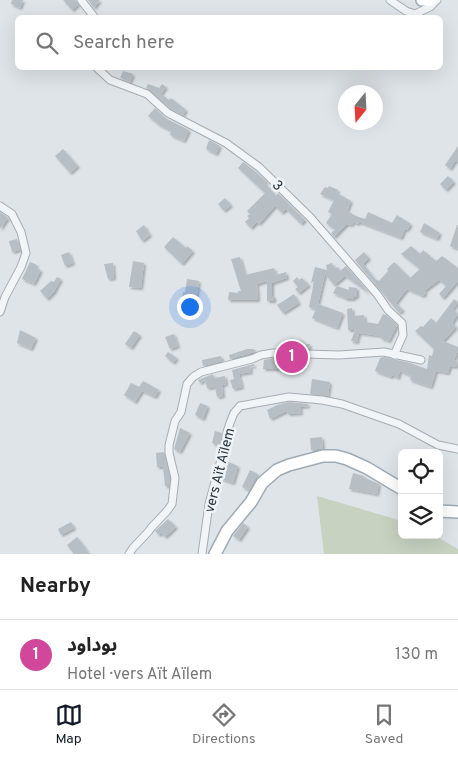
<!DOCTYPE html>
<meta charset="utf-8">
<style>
:root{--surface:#fff;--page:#f2f2f2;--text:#222;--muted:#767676;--line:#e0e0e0;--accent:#111827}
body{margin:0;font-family:Overpass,"Noto Sans Arabic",sans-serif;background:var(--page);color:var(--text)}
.controls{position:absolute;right:15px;bottom:15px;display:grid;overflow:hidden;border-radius:8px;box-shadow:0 5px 20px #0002}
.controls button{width:45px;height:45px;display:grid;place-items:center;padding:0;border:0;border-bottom:1px solid var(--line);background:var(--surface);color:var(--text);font:25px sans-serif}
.compass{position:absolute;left:338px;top:85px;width:45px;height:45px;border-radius:50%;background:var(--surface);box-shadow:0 5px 20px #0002;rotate:198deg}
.you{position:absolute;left:189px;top:306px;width:18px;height:18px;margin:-12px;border:4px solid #fff;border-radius:50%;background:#1a73e8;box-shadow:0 0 0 8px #1a73e833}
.badge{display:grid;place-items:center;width:32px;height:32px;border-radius:50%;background:var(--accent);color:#fff;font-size:16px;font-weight:700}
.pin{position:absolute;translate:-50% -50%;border:2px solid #fff;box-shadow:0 1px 5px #0006}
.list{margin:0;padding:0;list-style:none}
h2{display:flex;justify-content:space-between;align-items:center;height:65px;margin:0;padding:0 20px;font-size:21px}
h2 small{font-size:16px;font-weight:400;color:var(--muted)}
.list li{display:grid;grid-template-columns:32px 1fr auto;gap:15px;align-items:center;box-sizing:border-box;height:70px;padding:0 20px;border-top:1px solid var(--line)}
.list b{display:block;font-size:19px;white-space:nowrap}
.list p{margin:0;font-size:16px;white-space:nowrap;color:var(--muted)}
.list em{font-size:16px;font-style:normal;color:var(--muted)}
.icon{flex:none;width:28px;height:28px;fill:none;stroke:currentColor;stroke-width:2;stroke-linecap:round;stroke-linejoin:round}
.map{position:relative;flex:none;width:458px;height:554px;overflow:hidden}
.search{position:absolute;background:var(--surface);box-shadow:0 5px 20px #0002;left:15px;right:15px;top:15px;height:55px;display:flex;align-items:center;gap:12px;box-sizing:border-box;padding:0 18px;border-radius:8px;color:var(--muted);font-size:19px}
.sheet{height:135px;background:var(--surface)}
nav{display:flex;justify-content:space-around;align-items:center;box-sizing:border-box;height:70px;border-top:1px solid var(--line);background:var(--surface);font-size:14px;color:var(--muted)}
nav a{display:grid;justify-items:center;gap:2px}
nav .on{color:var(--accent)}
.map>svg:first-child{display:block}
.green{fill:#c8d2c1}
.building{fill:#b7bfc5;filter:url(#shadow)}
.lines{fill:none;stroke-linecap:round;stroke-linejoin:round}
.street-casing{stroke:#a5acb2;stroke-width:9}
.primary-casing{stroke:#9fabb4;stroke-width:14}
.street{stroke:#f2f5f7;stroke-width:7}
.primary{stroke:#fff;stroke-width:11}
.labels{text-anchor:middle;stroke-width:5;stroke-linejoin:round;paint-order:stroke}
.street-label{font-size:14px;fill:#29353f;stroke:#eff3f6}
</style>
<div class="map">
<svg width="458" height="554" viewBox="0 0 458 554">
<defs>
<filter id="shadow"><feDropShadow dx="2" dy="2" stdDeviation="1" flood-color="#0004"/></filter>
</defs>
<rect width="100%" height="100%" fill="#dfe4e8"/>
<path class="green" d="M 317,496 L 402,521 L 402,535 L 434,535 L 458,549 L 458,554 L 324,554 Z"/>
<path class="building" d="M 12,0 L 23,0 L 20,8 L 11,4 Z
M 63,0 L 76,0 L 78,5 L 72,10 Z
M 88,0 L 100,0 L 94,8 Z
M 123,71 L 133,74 L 130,82 L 120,78 Z
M 148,84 L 159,88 L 162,84 L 166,87 L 161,94 L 169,100 L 171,98 L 186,110 L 183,115 L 171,109 L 146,88 Z
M 155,108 L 165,118 L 189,130 L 184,141 L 170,135 L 171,131 L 159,125 L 148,116 Z
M 209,140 L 220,146 L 216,154 L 206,149 Z
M 458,146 L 458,162 L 456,160 L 450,169 L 445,165 Z
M 63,149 L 78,166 L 70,173 L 55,156 Z
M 243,162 L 256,172 L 266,181 L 265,183 L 276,196 L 278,193 L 305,220 L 301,224 L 286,209 L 282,213 L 275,206 L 259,224 L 257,222 L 251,228 L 245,222 L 249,218 L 247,216 L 250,214 L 247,211 L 265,193 L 238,168 Z
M 448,176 L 454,182 L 446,190 L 440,184 Z
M 329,186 L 338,190 L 337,193 L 351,201 L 347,211 L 356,216 L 365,219 L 368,212 L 392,223 L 397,215 L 411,224 L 407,230 L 405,229 L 401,238 L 359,222 L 358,224 L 353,222 L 352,225 L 347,224 L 334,237 L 331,233 L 335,230 L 326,223 L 332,214 L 328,212 L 334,200 L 320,194 L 325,187 L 328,188 Z
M 225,198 L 231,205 L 224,211 L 218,204 Z
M 0,212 L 8,218 L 0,229 Z
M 424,223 L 440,233 L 437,239 L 420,232 Z
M 144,225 L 150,235 L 142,241 L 136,231 Z
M 457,225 L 458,225 L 458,249 L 450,246 Z
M 173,237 L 186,248 L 187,246 L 193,251 L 182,264 L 164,247 Z
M 17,239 L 20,250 L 12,252 L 9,241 Z
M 411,246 L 420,254 L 423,250 L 436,261 L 442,256 L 458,268 L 458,281 L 443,298 L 439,294 L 446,286 L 439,280 L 424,291 L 426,292 L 423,296 L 407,289 L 396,303 L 403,310 L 399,313 L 355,260 L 364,252 L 369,258 L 363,264 L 375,279 L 379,281 L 388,271 L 387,269 L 394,262 L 410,278 L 420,269 L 401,254 Z
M 69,252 L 73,263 L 65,266 L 61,255 Z
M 240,257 L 245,275 L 274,268 L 276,275 L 286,272 L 287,278 L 272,283 L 272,296 L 274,296 L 274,301 L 267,301 L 267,281 L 257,284 L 258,300 L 228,300 L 229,292 L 238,293 L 238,291 L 241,291 L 231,259 Z
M 133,261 L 144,263 L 141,288 L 129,287 Z
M 30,262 L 37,265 L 35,268 L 41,270 L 34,284 L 22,279 Z
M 113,263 L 114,278 L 108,279 L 104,264 Z
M 332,263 L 334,268 L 338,267 L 340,271 L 346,266 L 369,293 L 345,276 L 334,285 L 325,274 L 318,304 L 343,313 L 337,328 L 312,318 L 316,309 L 309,307 L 314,281 L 311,283 L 315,267 L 327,270 L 326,265 Z
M 57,277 L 61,279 L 54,292 L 47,299 L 40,291 L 51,281 L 54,282 Z
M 297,277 L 299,280 L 302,278 L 309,285 L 299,293 L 295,289 L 298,287 L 293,281 Z
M 187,279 L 199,281 L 196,300 L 182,297 L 183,292 L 185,292 Z
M 337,286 L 349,290 L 349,287 L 357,288 L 357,297 L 354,297 L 354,299 L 347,299 L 333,293 Z
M 294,294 L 299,303 L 283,313 L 277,305 Z
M 454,299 L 458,302 L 453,309 L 458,314 L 452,323 L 456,327 L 443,341 L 458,347 L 458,351 L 454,360 L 457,361 L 456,367 L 450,366 L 448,373 L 436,371 L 431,387 L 410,380 L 411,376 L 400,371 L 398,378 L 392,375 L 391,377 L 375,371 L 380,358 L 384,357 L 410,363 L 427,369 L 429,355 L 432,356 L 434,349 L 415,331 L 421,326 L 423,327 L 431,318 L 436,323 Z
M 352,308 L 353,316 L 364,315 L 365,322 L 378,324 L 383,314 L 386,315 L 397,325 L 389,341 L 380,338 L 381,336 L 359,333 L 357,342 L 351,341 L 355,330 L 348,330 L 347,309 Z
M 20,330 L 36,338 L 31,349 L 17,343 Z
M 134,331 L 140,335 L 131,348 L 125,344 Z
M 174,334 L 178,346 L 170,349 L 165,337 Z
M 294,339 L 303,341 L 302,344 L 310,344 L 309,349 L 291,348 Z
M 247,349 L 253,349 L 257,351 L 230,359 L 229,355 Z
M 168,352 L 177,358 L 173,363 L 165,356 Z
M 221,356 L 222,361 L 203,366 L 202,360 Z
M 273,358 L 289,359 L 289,369 L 263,369 L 264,360 Z
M 254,364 L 254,366 L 250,367 L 251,372 L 239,374 L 242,387 L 233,389 L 230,380 L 234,379 L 232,370 Z
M 213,374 L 214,378 L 225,376 L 226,384 L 222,385 L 223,396 L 217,397 L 215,387 L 207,388 L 205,380 L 200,383 L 198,380 Z
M 312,379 L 330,382 L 328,396 L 310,394 Z
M 143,381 L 159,390 L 155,397 L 142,391 L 135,402 L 124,395 L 131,383 L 139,387 Z
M 289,402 L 308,404 L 308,406 L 300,407 L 301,413 L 288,414 L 287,411 L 270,419 L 267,410 L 277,405 Z
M 200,403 L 208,406 L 203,419 L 195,415 Z
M 180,428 L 190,433 L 180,452 L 174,449 Z
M 215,431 L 222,433 L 220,445 L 212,443 Z
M 322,437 L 323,448 L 311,450 L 310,438 Z
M 164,452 L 170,478 L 169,486 L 165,486 L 163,467 L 157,467 L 156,453 Z
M 226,461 L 238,466 L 233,483 L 221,479 Z
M 250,470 L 258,474 L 249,490 L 242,487 Z
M 353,473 L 364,476 L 363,477 L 379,484 L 377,494 L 349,489 Z
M 168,519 L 176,527 L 165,537 L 161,533 L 159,535 L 155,531 Z
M 71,522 L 74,528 L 61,535 L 58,529 Z
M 243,523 L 248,527 L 239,540 L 233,536 Z
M 77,537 L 84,546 L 89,554 L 74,554 L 67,545 Z"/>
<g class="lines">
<defs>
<path id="street" d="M 81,0 L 95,18
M 390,0 L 406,11 L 415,14 L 430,7 L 437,0
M 97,68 L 110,80 L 147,94 L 168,113 L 226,143 L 259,167 L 310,217 L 377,294 L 388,310 L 402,323 L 403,335 L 394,355
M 0,206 L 12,214 L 21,232 L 26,253 L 21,267 L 5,297 L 0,312
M 129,554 L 133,548 L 149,531 L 151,528 L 167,511 L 172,504 L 175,478 L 169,453 L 169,445 L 175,421 L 181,412 L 187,384 L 193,377 L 201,372 L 252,359 L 261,355 L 273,353 L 339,355 L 384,352 L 421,360
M 202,554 L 209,504 L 227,438 L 227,432 L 230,423 L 234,413 L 240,406 L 289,397 L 322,400 L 342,404 L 399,424 L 438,445 L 458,449"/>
<path id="primary" d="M 422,0 L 431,0
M 439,511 L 458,512
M 215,554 L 227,531 L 251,502 L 262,483 L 277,470 L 289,465 L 323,456 L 336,456 L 347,459 L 367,468 L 402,489"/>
</defs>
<use href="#street" class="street-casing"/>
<use href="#primary" class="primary-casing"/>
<use href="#street" class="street"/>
<use href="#primary" class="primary"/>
</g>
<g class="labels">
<g class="street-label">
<text transform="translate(278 185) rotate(45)" y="5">3</text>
<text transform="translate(219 470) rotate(-76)" y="5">vers Aït Aïlem</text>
</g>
</g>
</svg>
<div class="controls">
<button><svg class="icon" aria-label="locate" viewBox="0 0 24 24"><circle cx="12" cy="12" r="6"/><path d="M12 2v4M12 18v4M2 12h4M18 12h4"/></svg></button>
<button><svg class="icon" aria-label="layers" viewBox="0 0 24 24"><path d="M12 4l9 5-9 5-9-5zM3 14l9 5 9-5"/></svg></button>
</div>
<svg class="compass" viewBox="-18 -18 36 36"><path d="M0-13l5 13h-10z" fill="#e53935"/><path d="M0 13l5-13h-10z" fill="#767676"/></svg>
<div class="you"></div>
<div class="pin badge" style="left:292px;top:357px;background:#d1479c">1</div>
<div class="search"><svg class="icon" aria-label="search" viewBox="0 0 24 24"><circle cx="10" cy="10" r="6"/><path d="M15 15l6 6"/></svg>Search here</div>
</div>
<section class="sheet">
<h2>Nearby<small></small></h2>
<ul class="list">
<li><span class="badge" style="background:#d1479c">1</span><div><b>بوداود</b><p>Hotel · vers Aït Aïlem</p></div><em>130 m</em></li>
</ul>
</section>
<nav>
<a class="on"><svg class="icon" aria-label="map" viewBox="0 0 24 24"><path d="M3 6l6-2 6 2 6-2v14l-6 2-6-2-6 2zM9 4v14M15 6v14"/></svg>Map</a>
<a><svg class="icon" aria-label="directions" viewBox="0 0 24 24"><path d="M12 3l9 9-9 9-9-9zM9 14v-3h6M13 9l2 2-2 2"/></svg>Directions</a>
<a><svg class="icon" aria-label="saved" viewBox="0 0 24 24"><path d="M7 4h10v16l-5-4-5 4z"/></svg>Saved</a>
</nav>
